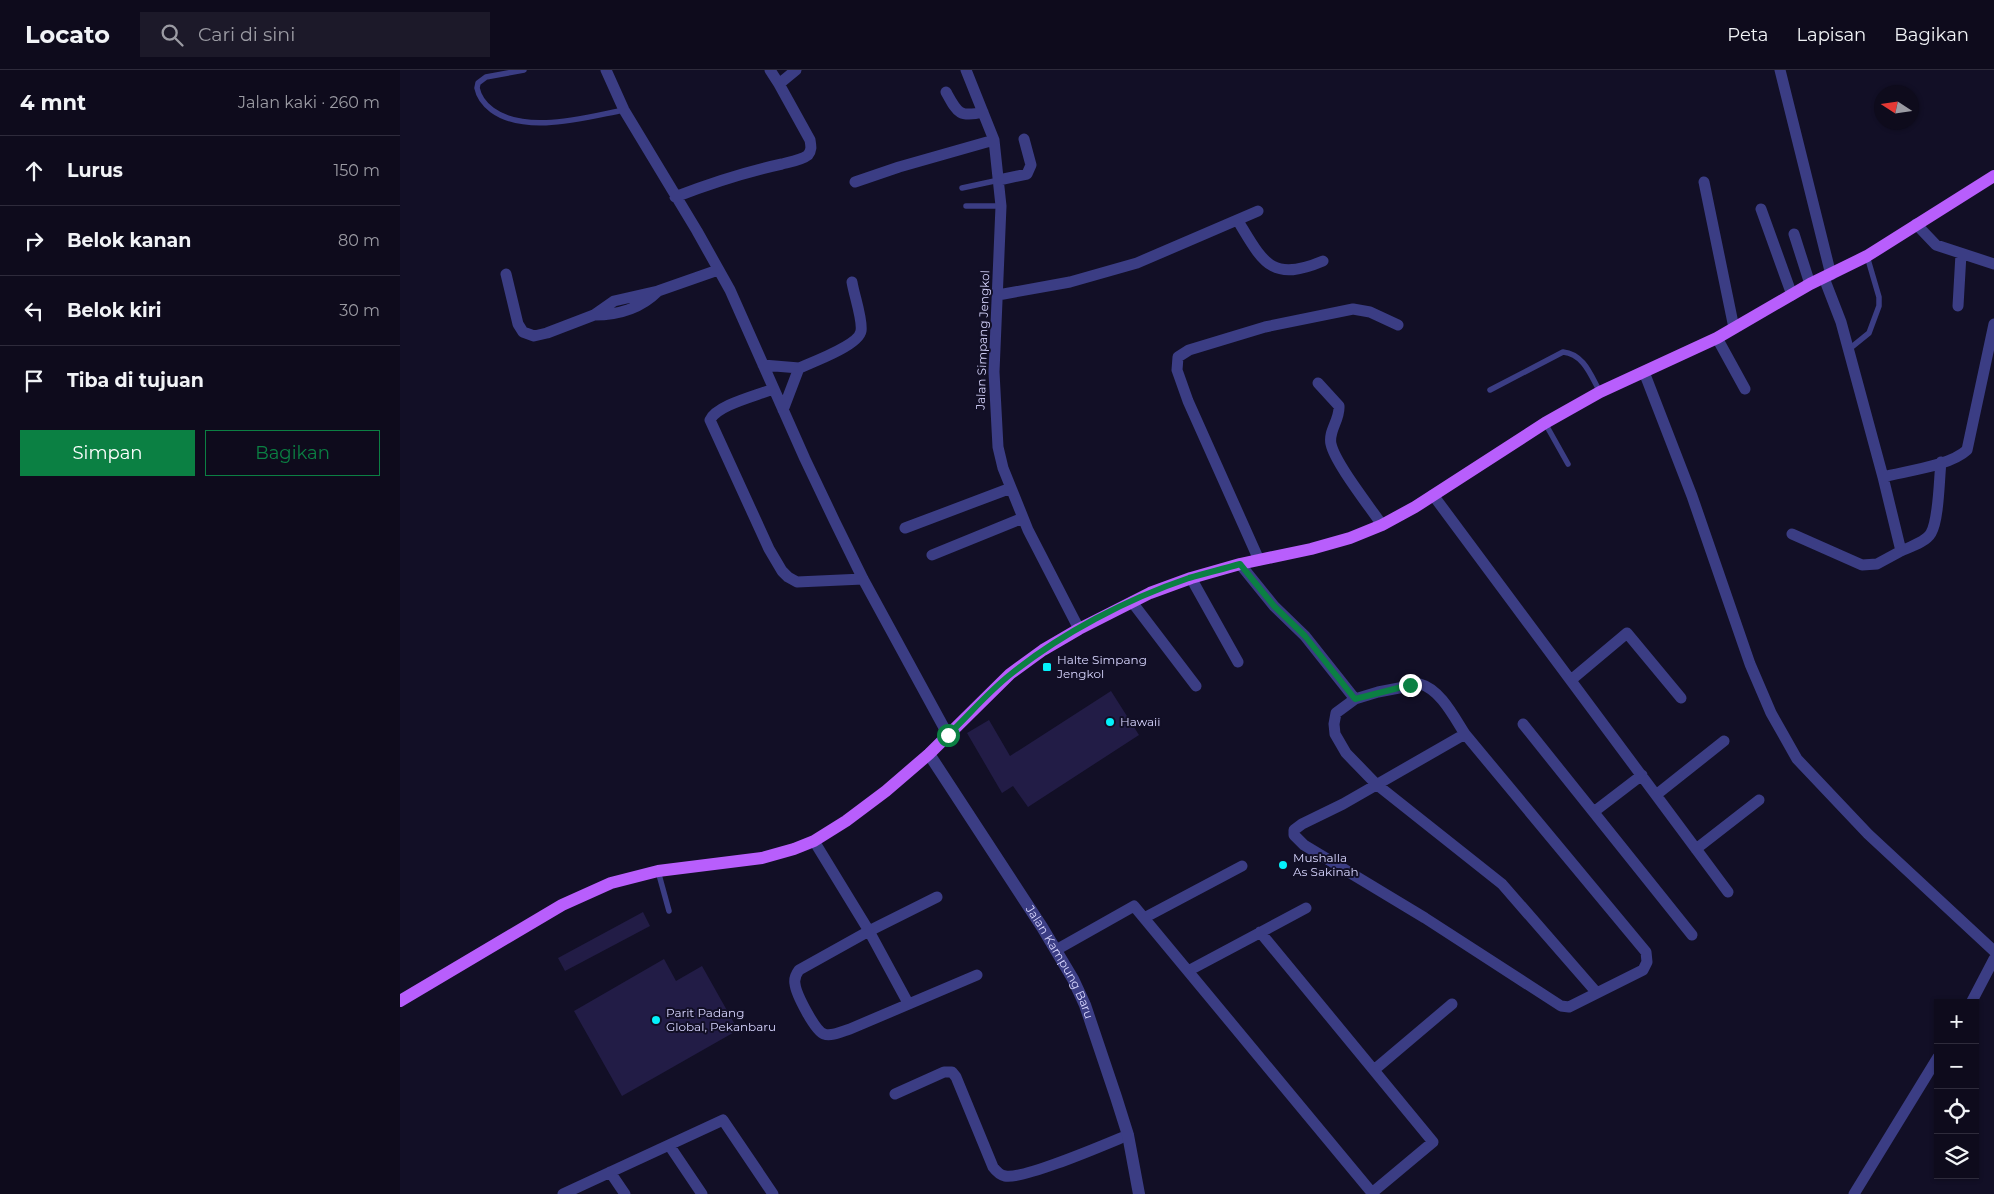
<!DOCTYPE html>
<html lang="id">
<meta charset="utf-8">
<style>
:root{--surface:#0e0b1c;--page:#1c1929;--text:#f1f3f6;--muted:#9b9ba3;--line:#2e2b3b;--accent:#0b8043}
body{margin:0;font-family:Montserrat,sans-serif;background:var(--page);color:var(--text)}
.controls{position:absolute;right:15px;bottom:15px;display:grid;overflow:hidden;border-radius:0px;box-shadow:0 1px 4px #0004}
.controls button{width:45px;height:45px;display:grid;place-items:center;padding:0;border:0;border-bottom:1px solid var(--line);background:var(--surface);color:var(--text);font:25px sans-serif}
.compass{position:absolute;left:1474px;top:15px;width:45px;height:45px;border-radius:50%;background:var(--surface);box-shadow:0 1px 4px #0004;rotate:282deg}
.stop{position:absolute;width:15px;height:15px;margin:-11px;border:4px solid #0b8043;border-radius:50%;background:#fff}
.stop.end{background:#0b8043;border-color:#fff;box-shadow:0 1px 5px #0008}
.list{margin:0;padding:0;list-style:none}
h2{display:flex;justify-content:space-between;align-items:center;height:65px;margin:0;padding:0 20px;font-size:21px}
h2 small{font-size:16px;font-weight:400;color:var(--muted)}
.list li{display:grid;grid-template-columns:32px 1fr auto;gap:15px;align-items:center;box-sizing:border-box;height:70px;padding:0 20px;border-top:1px solid var(--line)}
.list b{display:block;font-size:19px;white-space:nowrap}
.list em{font-size:16px;font-style:normal;color:var(--muted)}
.actions{display:flex;gap:10px;padding:15px 20px}
.actions a{flex:1;padding:11px 0;border:1px solid var(--accent);border-radius:0px;text-align:center;font-size:18px;color:var(--accent)}
.actions .main{background:var(--accent);color:#fff}
.icon{flex:none;width:28px;height:28px;fill:none;stroke:currentColor;stroke-width:2;stroke-linecap:round;stroke-linejoin:round}
.map{position:relative;flex:none;width:1594px;height:1124px;overflow:hidden}
header{display:flex;align-items:center;gap:30px;box-sizing:border-box;height:70px;padding:0 25px;background:var(--surface);border-bottom:1px solid var(--line)}
header strong{font-size:24px}
nav{display:flex;gap:28px;margin-inline-start:auto;font-size:18px}
.search{width:350px;height:45px;background:var(--page);display:flex;align-items:center;gap:12px;box-sizing:border-box;padding:0 18px;border-radius:0px;color:var(--muted);font-size:19px}
main{display:flex}
aside{flex:1;background:var(--surface)}
.map>svg:first-child{display:block}
.building{fill:#221c46}
.lines{fill:none;stroke-linecap:round;stroke-linejoin:round}
.service{stroke:#3b3d84;stroke-width:5.5}
.minor{stroke:#3b3d84;stroke-width:11}
.tertiary{stroke:#3b3d84;stroke-width:12}
.primary{stroke:#b85efc;stroke-width:12}
.route{stroke:#0b8043;stroke-width:6}
.poi-dot{fill:#04f1fb;stroke:#120f26;stroke-width:2}
.labels{text-anchor:middle;stroke-width:4;stroke-linejoin:round;paint-order:stroke}
.street-label{font-size:12px;fill:#d7d5fe;stroke:#120f26}
.poi-label{font-size:12px;fill:#d7d5fe;stroke:#120f26;text-anchor:start}
</style>
<header>
<strong>Locato</strong>
<div class="search"><svg class="icon" aria-label="search" viewBox="0 0 24 24"><circle cx="10" cy="10" r="6"/><path d="M15 15l6 6"/></svg>Cari di sini</div>
<nav><a>Peta</a><a>Lapisan</a><a>Bagikan</a></nav>
</header>
<main>
<aside>
<h2>4 mnt<small>Jalan kaki · 260 m</small></h2>
<ul class="list">
<li><svg class="icon" aria-label="ahead" viewBox="0 0 24 24"><path d="M12 20V5M6 11l6-6 6 6"/></svg><div><b>Lurus</b></div><em>150 m</em></li>
<li><svg class="icon" aria-label="right" viewBox="0 0 24 24"><path d="M7 20v-9h11M14 6l5 5-5 5"/></svg><div><b>Belok kanan</b></div><em>80 m</em></li>
<li><svg class="icon" aria-label="left" viewBox="0 0 24 24"><path d="M17 20v-9H6M10 6l-5 5 5 5"/></svg><div><b>Belok kiri</b></div><em>30 m</em></li>
<li><svg class="icon" aria-label="arrive" viewBox="0 0 24 24"><path d="M6 21V4h12l-3 4 3 4H6"/></svg><div><b>Tiba di tujuan</b></div></li>
</ul>
<div class="actions"><a class="main">Simpan</a><a>Bagikan</a></div>
</aside>
<div class="map">
<svg width="1594" height="1124" viewBox="0 0 1594 1124">
<rect width="100%" height="100%" fill="#120f26"/>
<path class="building" d="M 711,621 L 739,665 L 628,737 L 613,716 L 602,723 L 567,663 L 589,650 L 610,686 Z
M 243,842 L 250,856 L 165,901 L 158,888 Z
M 264,889 L 276,911 L 302,896 L 338,960 L 222,1026 L 174,941 Z"/>
<g class="lines">
<path class="service" d="M 124,0 L 86,7 L 78,13 L 77,18 C 79,28 84,34 92,40 C 126,65 186,47 224,40
M 562,118 L 599,110
M 566,136 L 601,136
M 1448,280 L 1469,263 L 1479,236 L 1479,227 L 1467,186
M 1090,320 L 1163,282 C 1184,284 1191,306 1200,322
M 1145,353 L 1168,394
M 258,801 L 269,841"/>
<path class="minor" d="M 206,0 L 224,40 L 297,161 L 330,220 L 405,389 L 435,452 L 463,509 L 548,665
M 566,0 L 594,70 L 601,136 L 594,302 L 598,377 L 603,398 L 628,460 L 679,559
M 1380,0 L 1431,205
M 379,14 L 396,0
M 546,22 C 557,42 559,48 583,42
M 599,110 L 627,104 L 631,95 L 624,69
M 455,112 L 499,97 L 594,70
M 1304,112 L 1334,258
M 275,127 C 311,113 345,102 382,94 C 390,92 402,90 408,85 C 412,80 411,76 410,70 L 379,14 L 370,0
M 1361,139 L 1392,225
M 838,151 C 863,192 871,213 923,191
M 1516,154 L 1536,175 L 1594,194
M 1394,164 L 1410,214
M 106,204 L 118,254 L 123,262 L 134,266 L 147,263 L 194,245 L 214,231 L 258,221 L 318,200
M 598,225 L 670,212 L 737,193 L 858,141
M 1558,236 L 1561,184
M 194,245 C 219,245 240,239 258,221
M 1317,268 L 1345,319
M 363,295 L 399,298
M 1244,302 L 1292,426 L 1350,594 L 1371,643 L 1397,689 L 1468,764 L 1594,881
M 918,313 L 939,336 C 940,350 928,361 931,374 C 935,393 970,437 982,455
M 373,319 C 356,326 317,335 310,350 L 369,479 L 382,501 L 388,507 L 397,512 L 463,509
M 383,340 L 399,298 C 413,292 459,275 461,261 C 463,250 454,225 452,212
M 1483,407 C 1506,401 1550,396 1567,380 L 1594,254
M 1033,425 L 1328,822
M 505,458 L 611,418
M 1392,464 L 1462,495 L 1477,494 L 1501,481 L 1483,407 L 1441,252 L 1424,208
M 1501,481 C 1510,477 1526,472 1531,463 C 1539,449 1539,410 1541,392
M 532,485 L 623,448
M 859,490 L 788,331 L 777,300 L 778,287 L 789,280 L 865,257 L 953,239 L 970,242 L 998,255
M 840,494 L 874,536 L 905,566 L 955,629
M 791,508 L 838,592
M 732,532 L 796,616
M 1171,610 L 1227,563 L 1281,628
M 1020,614 C 1040,619 1054,647 1065,664 L 1246,882 L 1247,892 L 1243,900 L 1197,923 L 1102,814 L 976,714 L 946,683 L 935,664 L 934,654 L 936,643 L 955,629 L 978,622 Z
M 1123,654 L 1292,865
M 1065,664 L 943,734 L 902,754 L 894,760 L 894,765 L 904,775 L 1025,848 L 1161,936 L 1169,937 L 1197,923
M 1256,725 L 1324,671
M 1195,741 L 1242,705
M 414,771 L 469,861 L 508,933
M 1296,779 L 1359,730
M 537,827 L 469,861 L 399,900 C 396,904 394,909 395,914 C 396,924 415,961 424,964 C 431,967 443,961 450,959 L 577,905
M 744,848 L 842,796
M 860,862 L 1033,1072 L 972,1123
M 656,880 L 734,836 L 973,1124
M 788,901 L 906,838
M 1571,933 L 1594,889
M 974,1000 L 1052,934
M 495,1024 L 544,1002 L 552,1002 L 556,1007 L 593,1097 C 596,1101 600,1105 605,1106 C 623,1110 706,1074 728,1065
M 269,1075 L 302,1124
M 210,1102 L 225,1124
M 163,1124 L 323,1050 L 373,1124
M 1454,1124 L 1538,987"/>
<path class="tertiary" id="s1" d="M 529,684 L 642,857 L 673,909 L 685,935 L 716,1027 L 728,1065 L 739,1124"/>
<path class="primary" d="M 0,931 L 162,835 L 211,813 L 258,801 L 362,788 L 394,779 L 414,771 L 446,751 L 486,721 L 529,684 L 610,604 L 643,580 L 679,559 L 750,523 L 791,508 L 840,494 L 911,479 L 950,468 L 982,455 L 1015,437 L 1145,353 L 1200,322 L 1317,268 L 1410,214 L 1467,186 L 1594,106"/>
</g>
<g class="lines">
<path class="route" d="M 548,665 C 569,645 588,622 611,604 C 662,563 727,529 789,508 C 806,503 823,499 840,494 L 874,536 L 905,566 L 955,629 L 1010,615"/>
</g>
<g class="poi-dot">
<rect x="642" y="592" width="10" height="10" rx="2.5"/>
<circle cx="710" cy="652" r="5"/>
<circle cx="883" cy="795" r="5"/>
<circle cx="256" cy="950" r="5"/>
</g>
<g class="labels">
<g class="street-label">
<text transform="translate(583 270) rotate(-88)" y="4">Jalan Simpang Jengkol</text>
<text dy="4" stroke="none"><textPath href="#s1" startOffset="246">Jalan Kampung Baru</textPath></text>
</g>
<g class="poi-label">
<text x="657" y="594">Halte Simpang<tspan x="657" dy="14">Jengkol</tspan></text>
<text x="720" y="656">Hawaii</text>
<text x="893" y="792">Mushalla<tspan x="893" dy="14">As Sakinah</tspan></text>
<text x="266" y="947">Parit Padang<tspan x="266" dy="14">Global, Pekanbaru</tspan></text>
</g>
</g>
</svg>
<div class="controls">
<button>+</button>
<button>−</button>
<button><svg class="icon" aria-label="locate" viewBox="0 0 24 24"><circle cx="12" cy="12" r="6"/><path d="M12 2v4M12 18v4M2 12h4M18 12h4"/></svg></button>
<button><svg class="icon" aria-label="layers" viewBox="0 0 24 24"><path d="M12 4l9 5-9 5-9-5zM3 14l9 5 9-5"/></svg></button>
</div>
<svg class="compass" viewBox="-18 -18 36 36"><path d="M0-13l5 13h-10z" fill="#e53935"/><path d="M0 13l5-13h-10z" fill="#9b9ba3"/></svg>
<div class="stop" style="left:548px;top:665px"></div>
<div class="stop end" style="left:1010px;top:615px"></div>
</div>
</main>
